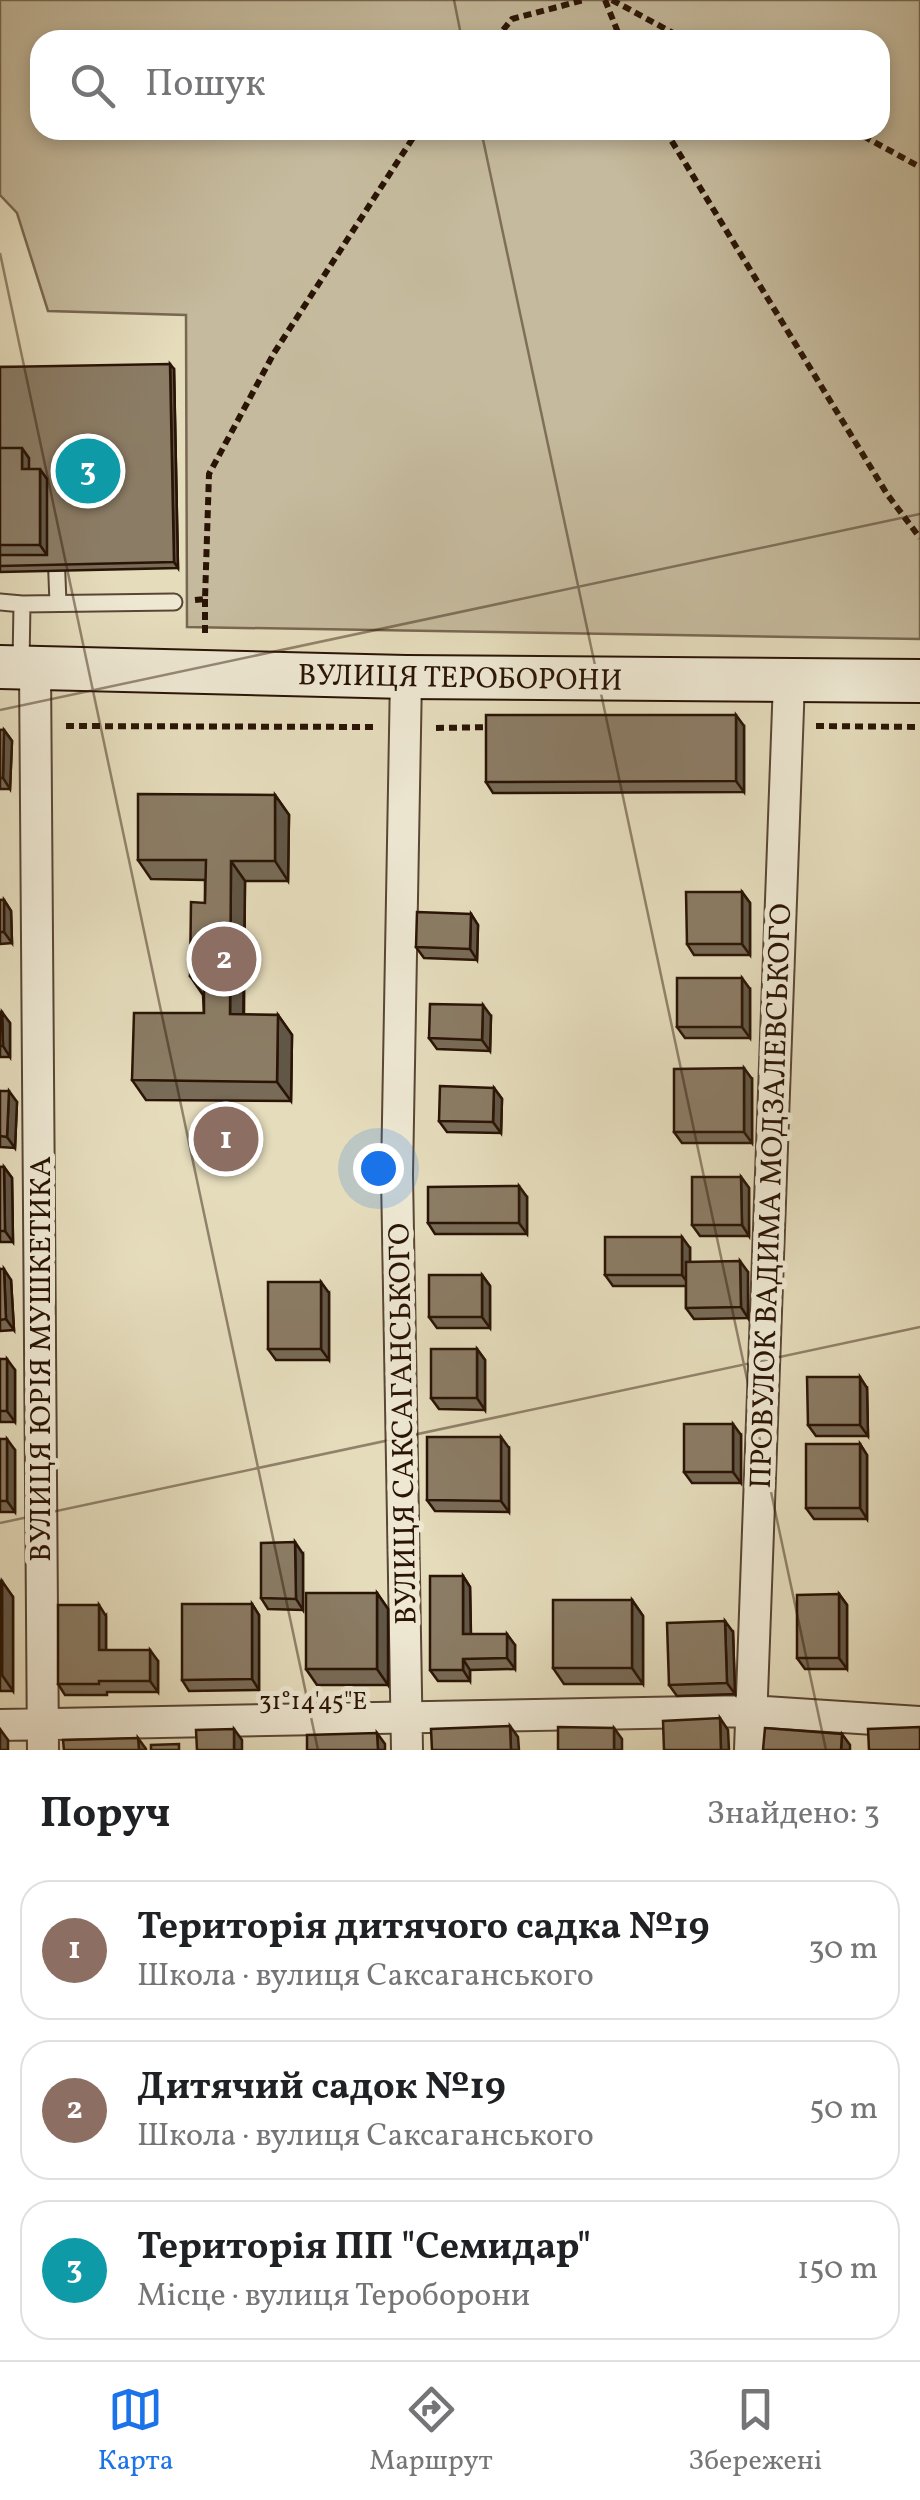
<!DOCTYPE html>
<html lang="uk">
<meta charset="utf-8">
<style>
:root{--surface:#fff;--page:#f6f6f6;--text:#202124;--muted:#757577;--line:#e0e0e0;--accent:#1a73e8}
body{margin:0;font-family:Vollkorn,serif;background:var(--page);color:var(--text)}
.you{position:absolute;left:378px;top:1168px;width:35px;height:35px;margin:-25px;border:8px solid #fff;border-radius:50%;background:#1a73e8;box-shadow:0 0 0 15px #1a73e833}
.badge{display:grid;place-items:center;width:65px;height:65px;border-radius:50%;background:var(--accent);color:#fff;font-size:32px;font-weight:700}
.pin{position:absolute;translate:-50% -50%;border:5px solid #fff;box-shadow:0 2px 10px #0006}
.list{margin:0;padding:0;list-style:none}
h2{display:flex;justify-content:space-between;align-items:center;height:130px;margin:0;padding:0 40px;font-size:42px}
h2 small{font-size:32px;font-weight:400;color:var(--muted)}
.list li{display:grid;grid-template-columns:65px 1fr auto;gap:30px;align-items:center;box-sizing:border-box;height:140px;margin:0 20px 20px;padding:0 20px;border:2px solid var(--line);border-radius:30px}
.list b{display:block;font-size:38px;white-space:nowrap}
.list p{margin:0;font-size:32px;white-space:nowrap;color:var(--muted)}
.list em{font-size:32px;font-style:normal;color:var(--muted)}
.icon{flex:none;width:55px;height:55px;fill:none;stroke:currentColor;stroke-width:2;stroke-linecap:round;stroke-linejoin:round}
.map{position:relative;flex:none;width:920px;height:1750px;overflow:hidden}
.search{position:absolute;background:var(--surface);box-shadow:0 5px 15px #0003;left:30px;right:30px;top:30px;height:110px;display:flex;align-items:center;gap:25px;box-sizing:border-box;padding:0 35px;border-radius:30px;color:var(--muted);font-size:38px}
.sheet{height:610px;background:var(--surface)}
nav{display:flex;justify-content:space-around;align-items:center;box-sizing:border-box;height:140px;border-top:2px solid var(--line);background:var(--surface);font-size:28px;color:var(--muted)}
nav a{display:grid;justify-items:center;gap:5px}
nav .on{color:var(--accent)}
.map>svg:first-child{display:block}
.green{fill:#c5ba9d;stroke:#786752;stroke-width:2.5;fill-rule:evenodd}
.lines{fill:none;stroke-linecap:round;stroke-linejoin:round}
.lane-casing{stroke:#594634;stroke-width:19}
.street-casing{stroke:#594634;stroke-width:34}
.secondary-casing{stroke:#2a1406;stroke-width:46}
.path{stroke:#2a1406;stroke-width:6;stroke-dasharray:8 5;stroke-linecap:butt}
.lane{stroke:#eee8d3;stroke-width:15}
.street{stroke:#eee8d3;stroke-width:30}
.secondary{stroke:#eee8d3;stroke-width:42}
.wall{fill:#786b57;stroke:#2a1406;stroke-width:2.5}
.shaded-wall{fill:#615747;stroke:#2a1406;stroke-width:2.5}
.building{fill:#8b7c65;stroke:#2a1406;stroke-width:2.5}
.ticks{fill:none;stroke:#2a1406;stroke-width:2.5;stroke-opacity:0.45}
.labels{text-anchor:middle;stroke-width:10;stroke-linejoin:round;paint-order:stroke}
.street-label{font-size:30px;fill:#2a1406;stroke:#eee8d3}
.ticks-label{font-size:25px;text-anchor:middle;fill:#2a1406;stroke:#eee8d3;stroke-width:10;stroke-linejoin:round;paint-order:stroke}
</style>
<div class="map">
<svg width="920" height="1750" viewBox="0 0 920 1750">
<rect width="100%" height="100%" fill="#e5dcbc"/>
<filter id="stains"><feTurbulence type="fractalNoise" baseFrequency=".002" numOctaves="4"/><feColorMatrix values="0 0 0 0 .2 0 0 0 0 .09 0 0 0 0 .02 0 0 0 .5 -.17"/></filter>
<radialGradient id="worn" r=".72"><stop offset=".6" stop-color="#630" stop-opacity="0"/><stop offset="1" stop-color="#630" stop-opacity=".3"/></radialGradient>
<path class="green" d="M 0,0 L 920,0 L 920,639 L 187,627 L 186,315 L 48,311 L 17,213 L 0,195 ZM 40,40 L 880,40 L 880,130 L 40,130 Z"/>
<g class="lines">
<defs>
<path id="lane" d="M 56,552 L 58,603
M 0,602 L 22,604 L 21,664
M 22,604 L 174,602"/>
<path id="street" d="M 35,668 L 43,1750
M 406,677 L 397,1175 L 407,1750
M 0,1725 L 751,1711 L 920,1722
M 750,1750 L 789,681"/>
<path id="secondary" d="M 0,667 L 406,677 L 920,681"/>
</defs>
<use href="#lane" class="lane-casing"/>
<use href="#street" class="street-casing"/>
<use href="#secondary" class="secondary-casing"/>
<path class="path" d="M 605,0 L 621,40
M 612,0 L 686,40
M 495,40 L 512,19 L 584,0
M 665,130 L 887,494 L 920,538
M 852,130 L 920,167
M 205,599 L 205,637
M 195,600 L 205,599 L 209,474 L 274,353 L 418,130
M 66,726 L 374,727
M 816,726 L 920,727
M 436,728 L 494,727"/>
<use href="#lane" class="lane"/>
<use href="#street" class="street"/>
<use href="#secondary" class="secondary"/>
</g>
<path class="wall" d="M 0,367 L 174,369 L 178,568 L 0,572 Z
M 744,726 L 744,792 L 493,793 L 486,782 Z
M 0,730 L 4,730 L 12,741 L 10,789 L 0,789 Z
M 275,795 L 289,815 L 288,881 L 245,881 L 244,1015 L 278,1015 L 292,1035 L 291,1101 L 146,1100 L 132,1080 L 204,1013 L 203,995 L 190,976 L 205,903 L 205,880 L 151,879 L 138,860 Z
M 742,892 L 750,903 L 750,955 L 694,955 L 687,944 Z
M 0,900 L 4,900 L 11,911 L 12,943 L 0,944 Z
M 471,914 L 478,925 L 477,960 L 424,958 L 416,947 Z
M 750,989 L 750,1038 L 685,1038 L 677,1027 Z
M 0,1012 L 10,1023 L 10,1057 L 0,1057 Z
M 491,1016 L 490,1051 L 437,1049 L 429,1038 Z
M 752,1079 L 752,1143 L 682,1143 L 674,1132 Z
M 494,1088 L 502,1099 L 501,1133 L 447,1132 L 439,1121 Z
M 0,1091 L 17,1102 L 15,1148 L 0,1147 Z
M 0,1167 L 4,1167 L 12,1178 L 13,1242 L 0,1242 Z
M 741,1177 L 749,1188 L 749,1236 L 700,1236 L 692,1225 Z
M 527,1197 L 527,1234 L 435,1234 L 428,1223 Z
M 690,1248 L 690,1262 L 748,1272 L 748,1318 L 694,1319 L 686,1308 L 686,1286 L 613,1286 L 605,1275 Z
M 0,1269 L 11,1280 L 14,1330 L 0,1331 Z
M 482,1275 L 490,1286 L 490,1328 L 437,1328 L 429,1317 Z
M 329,1293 L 329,1360 L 276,1360 L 268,1349 Z
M 477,1349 L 485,1360 L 485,1410 L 439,1409 L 431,1398 Z
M 0,1359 L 15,1370 L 15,1422 L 0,1422 Z
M 867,1388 L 868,1436 L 816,1436 L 808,1425 Z
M 741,1435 L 741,1483 L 692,1483 L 684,1472 Z
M 0,1439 L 15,1450 L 15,1512 L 0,1512 Z
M 860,1444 L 867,1455 L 867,1519 L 814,1519 L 806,1508 Z
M 509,1448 L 509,1512 L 435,1511 L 427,1500 Z
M 303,1554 L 303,1610 L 268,1609 L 261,1598 Z
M 463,1576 L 470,1587 L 471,1634 L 515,1645 L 515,1669 L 470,1670 L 470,1681 L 438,1681 L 430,1670 Z
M 0,1581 L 13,1597 L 13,1691 L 0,1691 Z
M 377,1593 L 388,1609 L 388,1685 L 317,1685 L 306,1669 Z
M 839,1594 L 847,1605 L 847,1669 L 805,1669 L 797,1658 Z
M 632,1600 L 643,1616 L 643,1684 L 564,1684 L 553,1668 Z
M 252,1604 L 259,1615 L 259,1690 L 189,1691 L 182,1680 Z
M 106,1616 L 106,1650 L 158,1661 L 158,1692 L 107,1692 L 107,1695 L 65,1695 L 58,1684 Z
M 733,1632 L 735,1694 L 677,1696 L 669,1685 Z"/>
<path class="shaded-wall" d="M 170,364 L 174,369 L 178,568 L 174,562 Z
M 22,448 L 33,464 L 33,479 L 22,469 Z
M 40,469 L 51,484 L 51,561 L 40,545 Z
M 736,715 L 744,726 L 744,792 L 736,781 Z
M 4,730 L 12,741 L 10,789 L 3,778 Z
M 275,795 L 289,815 L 288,881 L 275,861 Z
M 231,861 L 245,881 L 243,1034 L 230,1014 Z
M 742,892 L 750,903 L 750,955 L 742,944 Z
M 4,900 L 11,911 L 12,943 L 4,932 Z
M 471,914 L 478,925 L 477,960 L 470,949 Z
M 742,978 L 750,989 L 750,1038 L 742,1027 Z
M 483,1005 L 491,1016 L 490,1051 L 482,1040 Z
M 2,1012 L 10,1023 L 10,1057 L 3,1046 Z
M 278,1015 L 292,1035 L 291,1101 L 277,1082 Z
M 744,1068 L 752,1079 L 752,1143 L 744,1132 Z
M 494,1088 L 502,1099 L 501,1133 L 493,1122 Z
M 9,1091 L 17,1102 L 15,1148 L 7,1137 Z
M 4,1167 L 12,1178 L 13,1242 L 5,1231 Z
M 741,1177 L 749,1188 L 749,1236 L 742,1225 Z
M 519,1186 L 527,1197 L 527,1234 L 519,1223 Z
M 682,1237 L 690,1248 L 690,1286 L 682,1275 Z
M 740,1261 L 748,1272 L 748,1318 L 741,1307 Z
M 4,1269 L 11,1280 L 14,1330 L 6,1319 Z
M 482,1275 L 490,1286 L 490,1328 L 482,1317 Z
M 321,1282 L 329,1293 L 329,1360 L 321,1349 Z
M 477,1349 L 485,1360 L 485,1410 L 477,1398 Z
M 7,1359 L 15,1370 L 15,1422 L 7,1411 Z
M 860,1377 L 867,1388 L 868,1436 L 860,1425 Z
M 733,1424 L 741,1435 L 741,1483 L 733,1472 Z
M 501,1437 L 509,1448 L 509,1512 L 501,1501 Z
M 7,1439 L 15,1450 L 15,1512 L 7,1501 Z
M 860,1444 L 867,1455 L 867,1519 L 860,1508 Z
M 295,1542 L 303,1554 L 303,1610 L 296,1599 Z
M 463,1576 L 470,1587 L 471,1646 L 463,1634 Z
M 2,1581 L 13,1597 L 13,1691 L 2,1675 Z
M 377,1593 L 388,1609 L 388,1685 L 377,1669 Z
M 839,1594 L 847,1605 L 847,1669 L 839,1658 Z
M 632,1600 L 643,1616 L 643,1684 L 632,1668 Z
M 252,1604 L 259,1615 L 259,1690 L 252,1679 Z
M 99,1605 L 106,1616 L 106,1661 L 99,1650 Z
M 725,1621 L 733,1632 L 735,1694 L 727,1683 Z
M 507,1634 L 515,1645 L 515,1669 L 507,1658 Z
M 150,1650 L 158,1661 L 158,1692 L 150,1681 Z
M 463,1659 L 470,1670 L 470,1681 L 463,1670 Z
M 720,1718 L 728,1730 L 729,1750 L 721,1750 Z
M 510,1726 L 518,1737 L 519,1750 L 511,1750 Z
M 614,1728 L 622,1739 L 622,1750 L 614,1750 Z
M 0,1729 L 8,1740 L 8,1750 L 0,1750 Z
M 234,1729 L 242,1740 L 242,1750 L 234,1750 Z
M 377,1733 L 385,1744 L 385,1750 L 378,1750 Z
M 842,1734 L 850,1745 L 850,1750 L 841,1750 Z
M 138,1738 L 146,1749 L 146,1750 L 139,1750 Z"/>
<path class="building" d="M 170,364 L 174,562 L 0,566 L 0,555 L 47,555 L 47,479 L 40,469 L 29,469 L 29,458 L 22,448 L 0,448 L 0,367 Z
M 0,448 L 22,448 L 22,469 L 40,469 L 40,545 L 0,545 Z
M 486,715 L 736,715 L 736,781 L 486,782 Z
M 0,730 L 4,730 L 3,778 L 0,778 Z
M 138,794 L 275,795 L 275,861 L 231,861 L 230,1014 L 278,1015 L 277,1082 L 132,1080 L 134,1013 L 204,1013 L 204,976 L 190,976 L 191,902 L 205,903 L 206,860 L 138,860 Z
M 686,892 L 742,892 L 742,944 L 687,944 Z
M 0,900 L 4,900 L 4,932 L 0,932 Z
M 417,912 L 471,914 L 470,949 L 416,947 Z
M 677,978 L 742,978 L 742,1027 L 677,1027 Z
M 430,1004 L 483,1005 L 482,1040 L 429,1038 Z
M 0,1012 L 2,1012 L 3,1046 L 0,1046 Z
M 744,1068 L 744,1132 L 674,1132 L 674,1069 Z
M 440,1086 L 494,1088 L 493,1122 L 439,1121 Z
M 0,1091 L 9,1091 L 7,1137 L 0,1136 Z
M 0,1167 L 4,1167 L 5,1231 L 0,1231 Z
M 692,1177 L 741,1177 L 742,1225 L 692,1225 Z
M 519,1186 L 519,1223 L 428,1223 L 428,1187 Z
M 605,1237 L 682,1237 L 682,1275 L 605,1275 Z
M 740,1261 L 741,1307 L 686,1308 L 686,1262 Z
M 0,1269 L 4,1269 L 6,1319 L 0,1320 Z
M 429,1275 L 482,1275 L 482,1317 L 429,1317 Z
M 268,1282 L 321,1282 L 321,1349 L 268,1349 Z
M 431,1349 L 477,1349 L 477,1398 L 431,1398 Z
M 0,1359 L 7,1359 L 7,1411 L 0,1411 Z
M 807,1377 L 860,1377 L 860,1425 L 808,1425 Z
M 684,1424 L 733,1424 L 733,1472 L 684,1472 Z
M 427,1437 L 501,1437 L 501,1501 L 427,1500 Z
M 0,1439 L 7,1439 L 7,1501 L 0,1501 Z
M 806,1444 L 860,1444 L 860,1508 L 806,1508 Z
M 295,1542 L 296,1599 L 261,1598 L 261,1543 Z
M 430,1576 L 463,1576 L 463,1634 L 507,1634 L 507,1658 L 463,1659 L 463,1670 L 430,1670 Z
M 0,1581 L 2,1581 L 2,1675 L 0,1675 Z
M 306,1593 L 377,1593 L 377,1669 L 306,1669 Z
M 839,1594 L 839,1658 L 797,1658 L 797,1595 Z
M 553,1600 L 632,1600 L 632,1668 L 553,1668 Z
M 182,1604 L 252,1604 L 252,1679 L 182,1680 Z
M 58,1605 L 99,1605 L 99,1650 L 150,1650 L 150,1681 L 99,1681 L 99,1684 L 58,1684 Z
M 725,1621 L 727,1683 L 669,1685 L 667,1623 Z
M 720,1718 L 721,1750 L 664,1750 L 663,1721 Z
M 510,1726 L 511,1750 L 432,1750 L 431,1729 Z
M 558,1727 L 614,1728 L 614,1750 L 558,1750 Z
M 920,1727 L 920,1750 L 869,1750 L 868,1729 Z
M 765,1728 L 842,1734 L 841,1750 L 763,1750 Z
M 234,1729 L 234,1750 L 197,1750 L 196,1730 Z
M 377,1733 L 378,1750 L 307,1750 L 307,1735 Z
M 138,1738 L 139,1750 L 64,1750 L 63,1740 Z
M 179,1744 L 179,1750 L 151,1750 L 151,1745 Z"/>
<path class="ticks" d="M 454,0 L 462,40M 481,130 L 826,1750M 0,253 L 318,1750M 0,710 L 920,514M 0,1523 L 920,1327"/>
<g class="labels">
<g class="street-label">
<text transform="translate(460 677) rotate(1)" y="10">ВУЛИЦЯ ТЕРОБОРОНИ</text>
<text transform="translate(770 1196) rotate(-88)" y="10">ПРОВУЛОК ВАДИМА МОДЗАЛЕВСЬКОГО</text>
<text transform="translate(40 1359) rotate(-90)" y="10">ВУЛИЦЯ ЮРІЯ МУШКЕТИКА</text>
<text transform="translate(402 1424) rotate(-91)" y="10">ВУЛИЦЯ САКСАГАНСЬКОГО</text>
</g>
</g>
<g class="ticks-label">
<text x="313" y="1709">31°14'45"E</text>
</g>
<rect width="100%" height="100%" filter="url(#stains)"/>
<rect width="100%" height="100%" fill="url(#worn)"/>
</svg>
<div class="you"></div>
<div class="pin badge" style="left:226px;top:1139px;background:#8d6e63">1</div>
<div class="pin badge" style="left:224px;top:959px;background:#8d6e63">2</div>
<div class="pin badge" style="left:88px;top:471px;background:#0f9aa8">3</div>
<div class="search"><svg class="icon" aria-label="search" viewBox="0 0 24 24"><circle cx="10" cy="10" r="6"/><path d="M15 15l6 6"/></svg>Пошук</div>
</div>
<section class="sheet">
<h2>Поруч<small>Знайдено: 3</small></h2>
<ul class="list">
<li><span class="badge" style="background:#8d6e63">1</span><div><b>Територія дитячого садка №19</b><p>Школа · вулиця Саксаганського</p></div><em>30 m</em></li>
<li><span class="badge" style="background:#8d6e63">2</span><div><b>Дитячий садок №19</b><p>Школа · вулиця Саксаганського</p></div><em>50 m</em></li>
<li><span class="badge" style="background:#0f9aa8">3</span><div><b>Територія ПП &quot;Семидар&quot;</b><p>Місце · вулиця Тероборони</p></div><em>150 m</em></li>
</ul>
</section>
<nav>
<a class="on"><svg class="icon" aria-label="map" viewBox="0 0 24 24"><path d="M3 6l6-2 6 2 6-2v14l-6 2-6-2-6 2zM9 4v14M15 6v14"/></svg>Карта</a>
<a><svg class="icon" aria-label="directions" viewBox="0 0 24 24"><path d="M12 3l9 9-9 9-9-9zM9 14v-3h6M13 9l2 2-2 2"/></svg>Маршрут</a>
<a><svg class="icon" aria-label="saved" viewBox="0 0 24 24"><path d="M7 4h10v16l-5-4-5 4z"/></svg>Збережені</a>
</nav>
